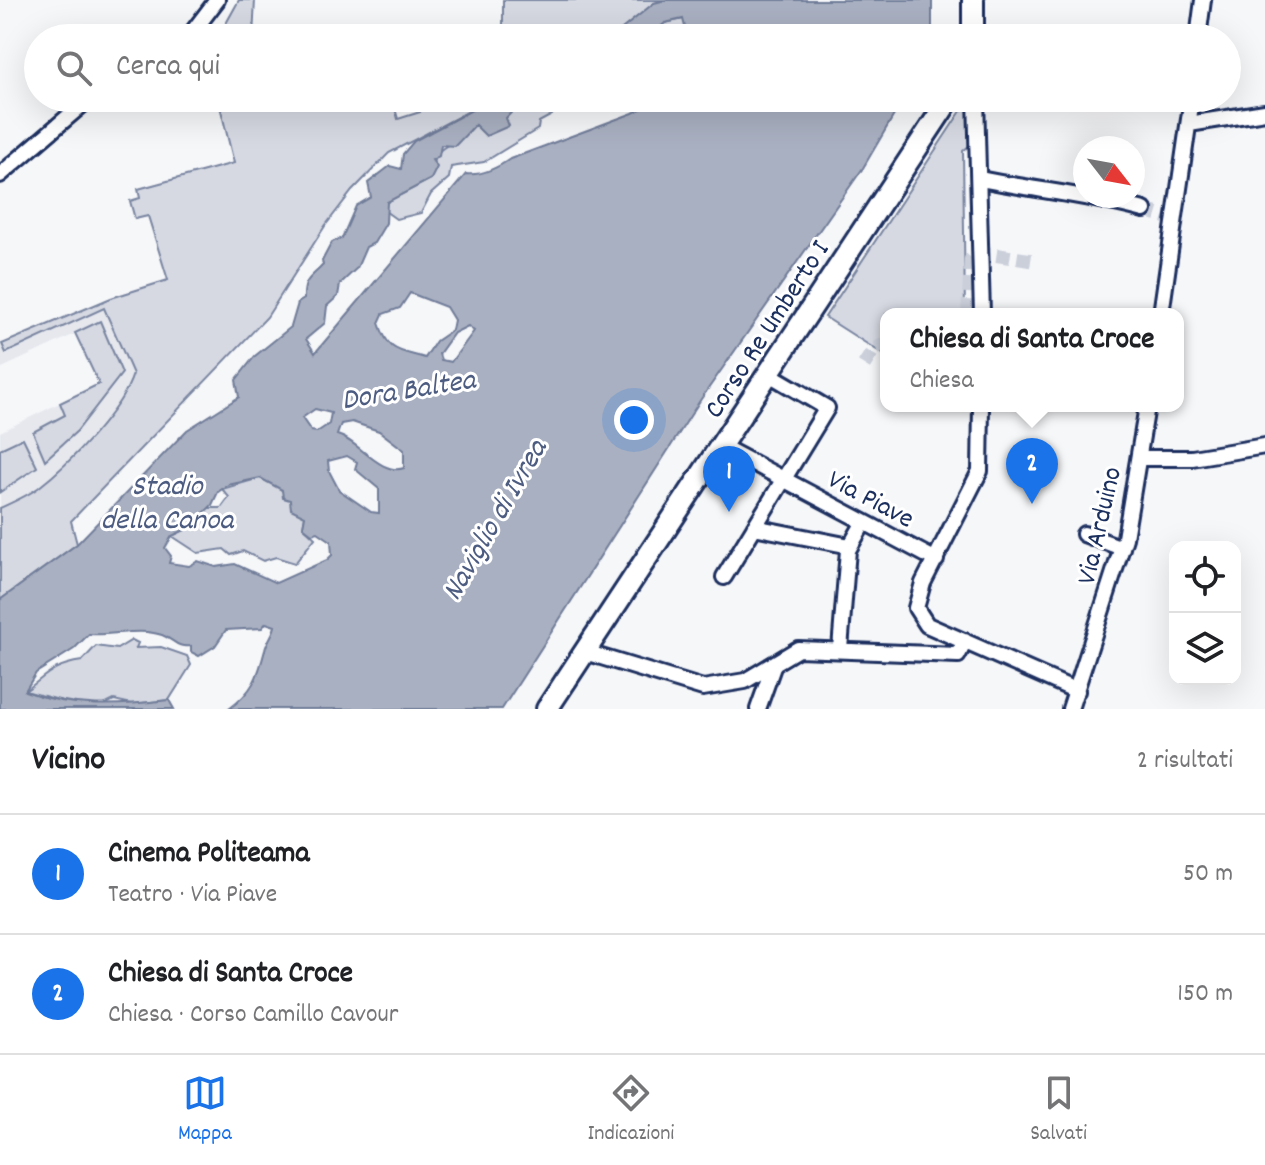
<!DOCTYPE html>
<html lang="it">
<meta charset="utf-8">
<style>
:root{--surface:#fff;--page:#f2f2f2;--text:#202124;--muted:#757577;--line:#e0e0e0;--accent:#1a73e8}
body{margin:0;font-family:Dekko,sans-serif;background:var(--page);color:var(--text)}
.controls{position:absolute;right:24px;bottom:24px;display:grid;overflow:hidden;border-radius:16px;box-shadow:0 8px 32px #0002}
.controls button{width:72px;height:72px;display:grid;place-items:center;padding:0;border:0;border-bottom:2px solid var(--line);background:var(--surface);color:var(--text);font:40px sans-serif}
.compass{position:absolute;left:1073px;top:136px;width:72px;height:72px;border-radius:50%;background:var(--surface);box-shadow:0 8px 32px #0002;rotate:121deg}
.you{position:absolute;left:634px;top:420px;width:28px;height:28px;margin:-20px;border:6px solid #fff;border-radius:50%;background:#1a73e8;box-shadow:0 0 0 12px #1a73e833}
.badge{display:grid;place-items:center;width:52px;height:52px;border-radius:50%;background:var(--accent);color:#fff;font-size:26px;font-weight:700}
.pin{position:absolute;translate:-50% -66px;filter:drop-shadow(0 2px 4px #0008)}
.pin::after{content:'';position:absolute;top:42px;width:28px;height:24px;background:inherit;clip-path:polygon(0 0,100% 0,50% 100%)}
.popup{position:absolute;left:880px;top:308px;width:304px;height:104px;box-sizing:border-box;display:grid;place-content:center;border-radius:16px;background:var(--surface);filter:drop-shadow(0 2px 6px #0005);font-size:26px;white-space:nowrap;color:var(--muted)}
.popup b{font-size:30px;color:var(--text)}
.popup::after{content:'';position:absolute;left:50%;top:100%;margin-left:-16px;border:16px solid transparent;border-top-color:var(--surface)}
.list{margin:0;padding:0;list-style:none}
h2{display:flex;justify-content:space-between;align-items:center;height:104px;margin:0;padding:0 32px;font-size:34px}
h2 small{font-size:26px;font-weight:400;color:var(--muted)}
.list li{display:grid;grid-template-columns:52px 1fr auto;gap:24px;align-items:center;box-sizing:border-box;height:120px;padding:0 32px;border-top:2px solid var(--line)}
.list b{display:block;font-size:30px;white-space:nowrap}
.list p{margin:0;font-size:26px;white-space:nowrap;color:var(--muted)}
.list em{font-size:26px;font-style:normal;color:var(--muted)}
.icon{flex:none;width:44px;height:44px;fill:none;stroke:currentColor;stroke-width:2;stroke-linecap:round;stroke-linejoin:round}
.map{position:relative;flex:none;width:1265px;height:709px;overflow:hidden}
.search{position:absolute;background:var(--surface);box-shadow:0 8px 32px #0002;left:24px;right:24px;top:24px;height:88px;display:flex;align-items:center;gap:20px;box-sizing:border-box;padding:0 28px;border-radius:44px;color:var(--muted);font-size:30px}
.sheet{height:344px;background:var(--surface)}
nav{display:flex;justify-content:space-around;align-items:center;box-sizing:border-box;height:112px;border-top:2px solid var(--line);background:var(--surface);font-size:22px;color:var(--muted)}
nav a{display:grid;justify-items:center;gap:4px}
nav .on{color:var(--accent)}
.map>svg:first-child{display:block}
.built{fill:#e6e8ee}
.green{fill:#d6d9e2;stroke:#7884a0;stroke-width:2}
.water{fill:#a9b0c1;stroke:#707c99;stroke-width:2;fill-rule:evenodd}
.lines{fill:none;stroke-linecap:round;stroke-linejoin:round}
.minor-tunnel{stroke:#cacfda;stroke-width:14;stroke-dasharray:14 7;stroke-linecap:butt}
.minor-casing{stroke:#1b2f5e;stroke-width:20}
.secondary-casing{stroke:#1b2f5e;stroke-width:26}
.minor{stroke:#fff;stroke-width:14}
.secondary{stroke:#fff;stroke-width:20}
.labels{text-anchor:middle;stroke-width:6;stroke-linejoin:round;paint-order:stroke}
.street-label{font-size:28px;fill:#1b2f5e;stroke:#fff}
.water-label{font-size:30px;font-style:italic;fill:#4d5c81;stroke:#fff}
</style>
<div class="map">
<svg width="1265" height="709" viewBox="0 0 1265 709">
<rect width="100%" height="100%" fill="#f6f7f9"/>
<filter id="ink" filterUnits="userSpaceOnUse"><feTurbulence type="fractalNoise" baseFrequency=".0125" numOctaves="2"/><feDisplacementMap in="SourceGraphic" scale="16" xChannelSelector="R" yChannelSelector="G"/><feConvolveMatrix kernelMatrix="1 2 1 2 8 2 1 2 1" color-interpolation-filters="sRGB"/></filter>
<g filter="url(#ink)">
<path class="built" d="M 111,298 L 158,364 L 0,534 L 0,432 L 99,384 L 75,334 L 0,369 L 0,341 L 2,344 Z"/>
<path class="green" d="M 239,0 L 255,0 L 253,37 L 218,38 Z
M 503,0 L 666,0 L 655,3 L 611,38 L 503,38 Z
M 684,19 L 695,38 L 648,38 L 665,23 Z
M 218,98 L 392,98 L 398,119 L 420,112 L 416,98 L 494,98 L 389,153 L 352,191 L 325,226 L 267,317 L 71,521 L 77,544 L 0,600 L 0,508 C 13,502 27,496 38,488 C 68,465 122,410 133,374 L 104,308 L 6,353 L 2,344 L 111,298 L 168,280 L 148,216 L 135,219 L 130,201 L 140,198 L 138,189 L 234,163 Z
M 525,98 L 560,98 L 552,115 L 539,122 L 538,129 L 484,162 L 451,167 L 449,178 L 431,194 L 421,213 L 396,219 L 385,211 L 387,202 L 431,179 C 432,137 454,152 475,125 L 505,118 Z
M 967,102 L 972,105 L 970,145 L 963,151 L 965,314 L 886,314 L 886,356 L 825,317 Z
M 100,321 L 122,373 L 77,431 L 45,460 L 33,432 L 65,415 L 60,403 L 99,384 L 75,333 Z
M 23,438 L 37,467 L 0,492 L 0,449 Z
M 260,478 L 279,487 L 305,516 L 303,527 L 315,538 L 295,563 L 276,557 L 263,561 L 243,551 L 231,555 L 224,549 L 198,553 L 172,536 L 189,528 L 207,508 L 221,508 L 229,497 L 222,489 Z
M 132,640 L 138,643 L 136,648 L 161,647 L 187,656 L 191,665 L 169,700 L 132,704 L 114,700 L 102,706 L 78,705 L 25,691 C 47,675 53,665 82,661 L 96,646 L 117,649 Z"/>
<path class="water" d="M 666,0 L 932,0 L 932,38 L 703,38 L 707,28 L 700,38 L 695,38 L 685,27 L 683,19 L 665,23 L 648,38 L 611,38 L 654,3 Z
M 494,98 L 525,98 L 506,118 L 509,126 L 486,136 L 475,125 L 455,146 L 441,145 L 439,156 L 432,160 L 437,167 L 431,179 L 387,202 L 386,223 L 374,243 L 366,247 L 357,268 L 340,284 L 338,296 L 327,306 L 325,323 L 306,339 L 315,353 L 466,174 C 482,176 497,168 510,159 L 633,113 L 661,98 L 904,98 L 863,168 L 701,399 L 502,709 L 229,709 C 253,691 258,677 265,650 C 267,641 273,635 275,626 L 266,623 L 262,628 L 226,630 L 215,646 L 199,656 L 191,652 L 191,646 C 176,648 175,640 162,635 C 139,627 114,636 89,634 L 74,649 L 36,673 L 25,691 C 73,709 119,706 169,700 L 174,709 L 0,709 L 0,600 L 77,544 L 187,430 L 239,397 L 236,380 L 255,356 L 291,327 L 298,303 L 304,299 C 303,279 311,278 323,265 L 322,261 L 332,242 L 342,238 L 356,206 L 371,197 L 368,183 L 390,166 L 401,169 L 403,154 L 414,141 ZM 410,293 L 446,307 L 454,320 L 452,330 L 436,341 L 425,358 C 398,350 389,353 379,323 L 383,314 L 400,308 ZM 468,326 L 474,331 L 451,362 L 441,360 L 439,354 L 454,333 ZM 315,409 L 331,413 L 329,424 L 317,432 L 311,431 L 302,418 ZM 352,422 L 379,431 L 404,450 L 404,468 C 380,476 358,440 337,435 L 341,424 ZM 347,456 L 357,462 L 355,469 L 379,489 L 379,513 L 371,512 L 339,490 L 329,471 L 328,461 ZM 260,478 L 282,490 L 283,498 L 290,500 L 291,509 L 305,516 L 303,527 L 312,534 L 318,532 L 331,541 L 332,555 L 327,560 L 276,583 L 235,564 L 216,567 L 198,561 L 189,566 L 169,563 L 171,556 L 165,548 L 172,536 L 189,528 L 212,505 L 218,492 L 228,485 Z"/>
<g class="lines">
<path class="minor-tunnel" d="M 1144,210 L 1167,217
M 968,314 L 971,259 L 977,252 L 1036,261
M 864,365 L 874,349 L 886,344"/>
<defs>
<path id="minor" d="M 188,38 L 217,0
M 1198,38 L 1203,0
M 976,98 L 982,314
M 1189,124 L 1265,112
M 0,175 L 90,98
M 980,179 C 1034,190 1090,195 1144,210
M 1161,314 L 1192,98
M 981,406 L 980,471 L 923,583 L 916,608 L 927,625 L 1077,691
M 721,446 L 936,560
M 1140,458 L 1192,458 L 1265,446
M 754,527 L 850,546
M 1084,534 L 1122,548
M 724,577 L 827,408 L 769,374
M 840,649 L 848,550 L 864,522
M 585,652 L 703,688 L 745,681 L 798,649 L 958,655 L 965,641
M 758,709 L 773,667
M 1070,709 L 1125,538 L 1147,406"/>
<path id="secondary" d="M 973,0 L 973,38
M 547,709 L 950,98"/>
</defs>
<use href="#minor" class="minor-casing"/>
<use href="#secondary" class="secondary-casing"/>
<use href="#minor" class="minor"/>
<use href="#secondary" class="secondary"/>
</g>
</g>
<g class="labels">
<g class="street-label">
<text transform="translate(765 328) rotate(-57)" y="10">Corso Re Umberto I</text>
<text transform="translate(872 497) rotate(28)" y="10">Via Piave</text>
<text transform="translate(1097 525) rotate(-77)" y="10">Via Arduino</text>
</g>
<g class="water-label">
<text transform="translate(408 388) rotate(-9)" y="10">Dora Baltea</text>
<text x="167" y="494">Stadio<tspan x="167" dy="34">della Canoa</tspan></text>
<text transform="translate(493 519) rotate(-60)" y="10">Naviglio di Ivrea</text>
</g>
</g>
</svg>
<div class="controls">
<button><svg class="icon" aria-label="locate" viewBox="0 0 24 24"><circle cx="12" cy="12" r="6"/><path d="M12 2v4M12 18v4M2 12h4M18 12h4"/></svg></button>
<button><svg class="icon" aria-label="layers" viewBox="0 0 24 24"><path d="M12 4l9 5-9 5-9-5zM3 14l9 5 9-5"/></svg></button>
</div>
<svg class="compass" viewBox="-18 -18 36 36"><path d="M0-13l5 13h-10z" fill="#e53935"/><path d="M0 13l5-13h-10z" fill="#757577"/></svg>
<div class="you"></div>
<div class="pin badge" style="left:729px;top:512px">1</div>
<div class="pin badge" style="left:1032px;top:504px">2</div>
<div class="popup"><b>Chiesa di Santa Croce</b>Chiesa</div>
<div class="search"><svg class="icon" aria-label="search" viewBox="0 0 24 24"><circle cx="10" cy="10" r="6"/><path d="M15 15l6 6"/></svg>Cerca qui</div>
</div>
<section class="sheet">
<h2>Vicino<small>2 risultati</small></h2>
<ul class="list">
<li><span class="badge">1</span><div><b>Cinema Politeama</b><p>Teatro · Via Piave</p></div><em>50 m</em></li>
<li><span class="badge">2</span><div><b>Chiesa di Santa Croce</b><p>Chiesa · Corso Camillo Cavour</p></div><em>150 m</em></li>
</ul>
</section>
<nav>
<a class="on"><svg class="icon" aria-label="map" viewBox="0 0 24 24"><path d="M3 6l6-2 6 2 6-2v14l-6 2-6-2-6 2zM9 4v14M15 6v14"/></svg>Mappa</a>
<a><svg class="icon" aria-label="directions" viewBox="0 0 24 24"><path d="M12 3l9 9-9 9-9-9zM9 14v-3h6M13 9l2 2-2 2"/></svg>Indicazioni</a>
<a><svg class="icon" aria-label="saved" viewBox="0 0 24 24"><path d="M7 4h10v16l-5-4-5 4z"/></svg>Salvati</a>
</nav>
